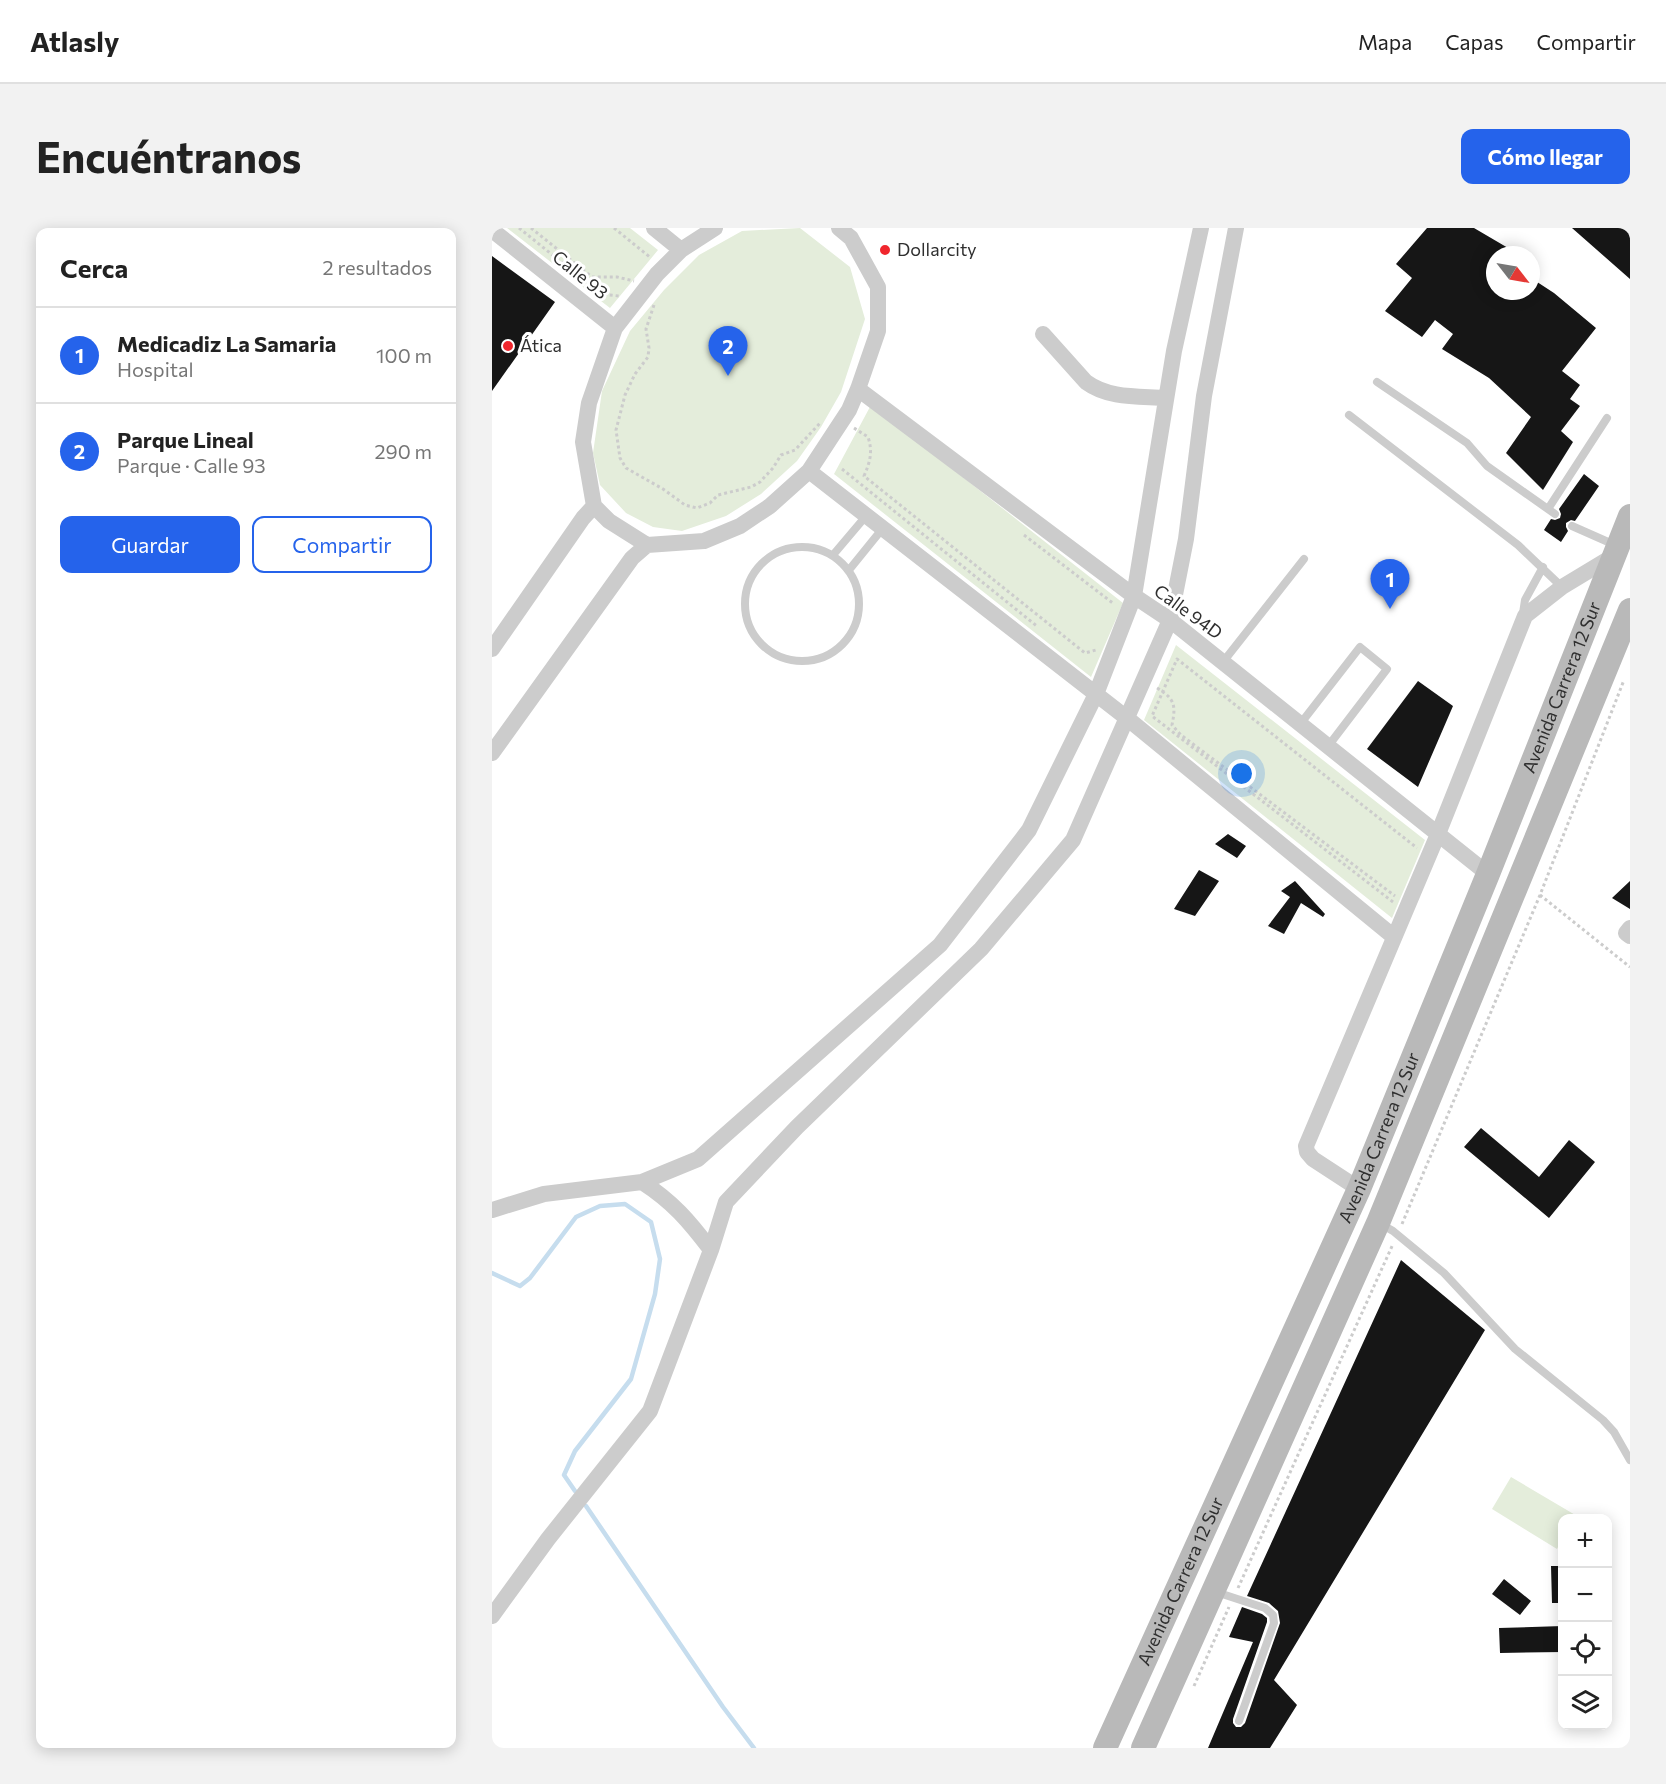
<!DOCTYPE html>
<html lang="es">
<meta charset="utf-8">
<style>
:root{--surface:#fff;--page:#f2f2f2;--text:#222;--muted:#767676;--line:#e0e0e0;--accent:#2563eb}
body{margin:0;font-family:Commissioner,sans-serif;background:var(--page);color:var(--text)}
.controls{position:absolute;right:18px;bottom:18px;display:grid;overflow:hidden;border-radius:12px;box-shadow:0 3px 15px #0003}
.controls button{width:54px;height:54px;display:grid;place-items:center;padding:0;border:0;border-bottom:2px solid var(--line);background:var(--surface);color:var(--text);font:30px sans-serif}
.compass{position:absolute;left:994px;top:18px;width:54px;height:54px;border-radius:50%;background:var(--surface);box-shadow:0 3px 15px #0003;rotate:121deg}
.you{position:absolute;left:750px;top:546px;width:21px;height:21px;margin:-15px;border:4px solid #fff;border-radius:50%;background:#1a73e8;box-shadow:0 0 0 9px #1a73e833}
.badge{display:grid;place-items:center;width:39px;height:39px;border-radius:50%;background:var(--accent);color:#fff;font-size:20px;font-weight:700}
.pin{position:absolute;translate:-50% -50px;filter:drop-shadow(0 2px 3px #0008)}
.pin::after{content:'';position:absolute;top:32px;width:21px;height:18px;background:inherit;clip-path:polygon(0 0,100% 0,50% 100%)}
.list{margin:0;padding:0;list-style:none}
h2{display:flex;justify-content:space-between;align-items:center;height:78px;margin:0;padding:0 24px;font-size:26px}
h2 small{font-size:20px;font-weight:400;color:var(--muted)}
.list li{display:grid;grid-template-columns:39px 1fr auto;gap:18px;align-items:center;box-sizing:border-box;height:96px;padding:0 24px;border-top:2px solid var(--line)}
.list b{display:block;font-size:22px;white-space:nowrap}
.list p{margin:0;font-size:20px;white-space:nowrap;color:var(--muted)}
.list em{font-size:20px;font-style:normal;color:var(--muted)}
.actions{display:flex;gap:12px;padding:18px 24px}
.actions a{flex:1;padding:14px 0;border:2px solid var(--accent);border-radius:12px;text-align:center;font-size:21px;color:var(--accent)}
.actions .main{background:var(--accent);color:#fff}
.icon{flex:none;width:33px;height:33px;fill:none;stroke:currentColor;stroke-width:2;stroke-linecap:round;stroke-linejoin:round}
.map{position:relative;flex:none;width:1138px;height:1520px;overflow:hidden;border-radius:12px}
header{display:flex;align-items:center;gap:36px;box-sizing:border-box;height:84px;padding:0 30px;background:var(--surface);border-bottom:2px solid var(--line)}
header strong{font-size:28px}
nav{display:flex;gap:33px;margin-inline-start:auto;font-size:21px}
.intro{display:flex;align-items:center;justify-content:space-between;box-sizing:border-box;height:144px;padding:0 36px}
h1{margin:0;font-size:42px}
.button{padding:15px 27px;border-radius:12px;background:var(--accent);color:#fff;font-size:21px;font-weight:700}
main{display:flex;gap:36px;padding:0 36px}
aside{flex:1;background:var(--surface);border-radius:12px;box-shadow:0 3px 15px #0003}
.map>svg:first-child{display:block}
.green{fill:#e4eddb}
.lines{fill:none;stroke-linecap:round;stroke-linejoin:round}
.stream{stroke:#c6ddee;stroke-width:4.5}
.building{fill:#161616}
.path{stroke:#ccc;stroke-width:3;stroke-dasharray:3 3;stroke-linecap:butt}
.lane{stroke:#ccc;stroke-width:8}
.street{stroke:#ccc;stroke-width:16}
.secondary{stroke:#b9b9b9;stroke-width:24}
.poi-dot{fill:#f0262d;stroke:#fff;stroke-width:2}
.labels{text-anchor:middle;stroke-width:6;stroke-linejoin:round;paint-order:stroke}
.poi-label{font-size:18px;fill:#2f2f2f;stroke:#fff;text-anchor:start}
.street-label{font-size:18px;fill:#2f2f2f;stroke:#fff}
</style>
<header>
<strong>Atlasly</strong>
<nav><a>Mapa</a><a>Capas</a><a>Compartir</a></nav>
</header>
<div class="intro"><h1>Encuéntranos</h1><a class="button">Cómo llegar</a></div>
<main>
<aside>
<h2>Cerca<small>2 resultados</small></h2>
<ul class="list">
<li><span class="badge">1</span><div><b>Medicadiz La Samaria</b><p>Hospital</p></div><em>100 m</em></li>
<li><span class="badge">2</span><div><b>Parque Lineal</b><p>Parque · Calle 93</p></div><em>290 m</em></li>
</ul>
<div class="actions"><a class="main">Guardar</a><a>Compartir</a></div>
</aside>
<div class="map">
<svg width="1138" height="1520" viewBox="0 0 1138 1520">
<rect width="100%" height="100%" fill="#fff"/>
<path class="green" d="M 15,0 L 138,0 L 166,22 L 118,80 Z
M 308,0 L 358,39 L 373,91 L 349,164 L 329,199 L 305,233 L 269,266 L 234,288 L 190,303 L 161,299 L 134,285 L 108,257 L 101,225 L 110,163 L 138,103 L 172,62 L 207,27 L 250,3 Z
M 379,177 L 631,375 L 599,449 L 342,246 Z
M 684,417 L 933,612 L 900,690 L 652,492 Z
M 1019,1249 L 1085,1288 L 1083,1290 L 1070,1290 L 1070,1311 L 1065,1321 L 1000,1281 Z"/>
<g class="lines">
<path class="stream" d="M 0,1045 L 28,1058 L 38,1050 L 84,989 L 108,978 L 133,976 L 159,994 L 168,1031 L 163,1066 L 139,1151 L 83,1223 L 72,1247 L 83,1263
M 94,1278 L 231,1479 L 262,1520"/>
</g>
<path class="building" d="M 935,0 L 982,0 L 1028,27 L 1003,27 L 1003,63 L 1039,63 L 1039,50 L 1062,65 L 1104,100 L 1070,143 L 1088,157 L 1078,171 L 1088,178 L 1069,203 L 1081,214 L 1051,262 L 1014,225 L 1039,189 L 997,150 L 950,121 L 961,106 L 943,92 L 930,109 L 893,83 L 920,50 L 904,36 Z
M 1080,0 L 1138,0 L 1138,51 Z
M 0,28 L 63,74 L 0,163 Z
M 1092,246 L 1107,258 L 1083,293 L 1079,292 L 1074,295 L 1074,299 L 1076,303 L 1069,314 L 1052,302 L 1059,291 L 1063,292 L 1068,290 L 1069,286 L 1067,281 Z
M 926,453 L 961,478 L 926,559 L 875,521 Z
M 736,606 L 754,618 L 745,630 L 723,616 Z
M 707,642 L 727,653 L 703,688 L 682,681 Z
M 803,653 L 833,686 L 831,689 L 809,675 L 792,706 L 776,698 L 798,669 L 789,663 Z
M 1138,653 L 1138,681 L 1120,670 Z
M 989,900 L 1047,949 L 1077,912 L 1103,934 L 1057,990 L 972,919 Z
M 909,1032 L 993,1102 L 782,1452 L 805,1477 L 778,1520 L 716,1520 L 761,1414 L 737,1409 L 750,1379 L 770,1386 L 775,1390 L 775,1394 L 741,1491 L 741,1495 L 744,1499 L 749,1499 L 753,1495 L 788,1395 L 786,1383 L 777,1375 L 755,1368 Z
M 1059,1338 L 1071,1338 L 1071,1375 L 1060,1375 Z
M 1012,1351 L 1039,1373 L 1028,1387 L 1000,1366 Z
M 1071,1398 L 1071,1424 L 1008,1425 L 1007,1400 Z"/>
<g class="lines">
<path class="path" d="M 27,0 L 109,66 L 127,68
M 39,0 L 100,49 L 125,49 L 142,53
M 122,0 L 159,30
M 162,77 L 154,101 L 157,120 L 156,129 L 143,146 L 133,167 L 124,202 L 128,230 L 134,240 L 171,261 L 193,277 L 205,280 L 218,275 L 226,267 L 259,259 L 268,254 L 281,240 L 289,227 L 303,222 L 329,194
M 362,200 L 376,209 C 381,224 378,234 372,248 L 593,425 L 604,422
M 350,241 L 546,399
M 532,307 L 622,376
M 665,460 C 683,471 684,477 680,497 L 689,507 L 903,668
M 1048,667 L 1138,739
M 901,674 L 660,488 L 685,431 L 925,620
M 910,996 L 1048,667 L 1132,452
M 746,1360 L 901,1016
M 702,1458 L 737,1379"/>
<path class="lane" d="M 885,154 L 975,215 L 995,238 L 1063,286
M 857,187 L 1026,317 L 1070,359
M 1056,281 L 1115,190
M 1080,298 L 1123,317
M253 376a57 57 0 1 1 114 0a57 57 0 1 1-114 0Z
M 341,327 L 374,288
M 357,342 L 391,300
M 1033,387 L 1031,385 L 1033,372 L 1051,339
M 731,434 L 812,331
M 809,495 L 868,419 L 895,441 L 837,517
M 887,995 L 901,1003 L 952,1045 L 1023,1121 L 1111,1192 L 1122,1204 L 1138,1232
M 724,1364 L 773,1380 L 781,1387 L 782,1395 L 747,1493"/>
<path class="street" d="M 162,0 L 189,22
M 223,0 L 189,22 L 165,46 L 123,100 L 97,175 L 91,214 L 102,278 L 117,293 L 155,317 L 212,313 L 248,298 L 278,278 L 317,243 L 357,182 L 366,161 L 386,103 L 386,59 L 359,10 L 347,0
M 0,2 L 123,100
M 551,106 L 594,154 C 617,171 647,168 674,170
M 366,161 L 642,368 L 678,392 L 996,646
M 317,243 L 636,491 L 902,709
M 0,421 L 91,290 L 102,278
M 0,525 L 140,330 L 155,317
M 1138,700 L 1134,705 L 1138,708
M 150,954 C 181,974 197,993 219,1022
M 867,961 L 821,931 L 815,924 L 814,918 L 946,606 L 1033,388 L 1070,359 L 1123,327
M 0,982 L 52,966 L 150,954 L 206,931 L 448,717 L 537,602 L 604,466 L 642,368 L 682,123 L 709,0
M 0,1388 L 56,1311 L 158,1183 L 219,1022 L 234,974 L 305,899 L 489,721 L 581,612 L 678,392 L 694,311 L 712,168 L 744,0"/>
<g class="secondary">
<path id="s1" d="M 613,1520 L 867,961 L 996,646 L 1138,288"/>
<path d="M 651,1520 L 886,995 L 1138,382"/>
</g>
</g>
<g class="poi-dot">
<circle cx="393" cy="22" r="6"/>
<circle cx="16" cy="118" r="6"/>
</g>
<g class="labels">
<g class="poi-label">
<text x="405" y="28">Dollarcity</text>
<text x="28" y="124">Ática</text>
</g>
<g class="street-label">
<text transform="translate(88 47) rotate(39)" y="6">Calle 93</text>
<text transform="translate(696 384) rotate(36)" y="6">Calle 94D</text>
<text dy="6" stroke="none"><textPath href="#s1" startOffset="1155">Avenida Carrera 12 Sur</textPath></text>
<text dy="6" stroke="none"><textPath href="#s1" startOffset="669">Avenida Carrera 12 Sur</textPath></text>
<text dy="6" stroke="none"><textPath href="#s1" startOffset="183">Avenida Carrera 12 Sur</textPath></text>
</g>
</g>
</svg>
<div class="controls">
<button>+</button>
<button>−</button>
<button><svg class="icon" aria-label="locate" viewBox="0 0 24 24"><circle cx="12" cy="12" r="6"/><path d="M12 2v4M12 18v4M2 12h4M18 12h4"/></svg></button>
<button><svg class="icon" aria-label="layers" viewBox="0 0 24 24"><path d="M12 4l9 5-9 5-9-5zM3 14l9 5 9-5"/></svg></button>
</div>
<svg class="compass" viewBox="-18 -18 36 36"><path d="M0-13l5 13h-10z" fill="#e53935"/><path d="M0 13l5-13h-10z" fill="#767676"/></svg>
<div class="you"></div>
<div class="pin badge" style="left:898px;top:381px">1</div>
<div class="pin badge" style="left:236px;top:148px">2</div>
</div>
</main>
